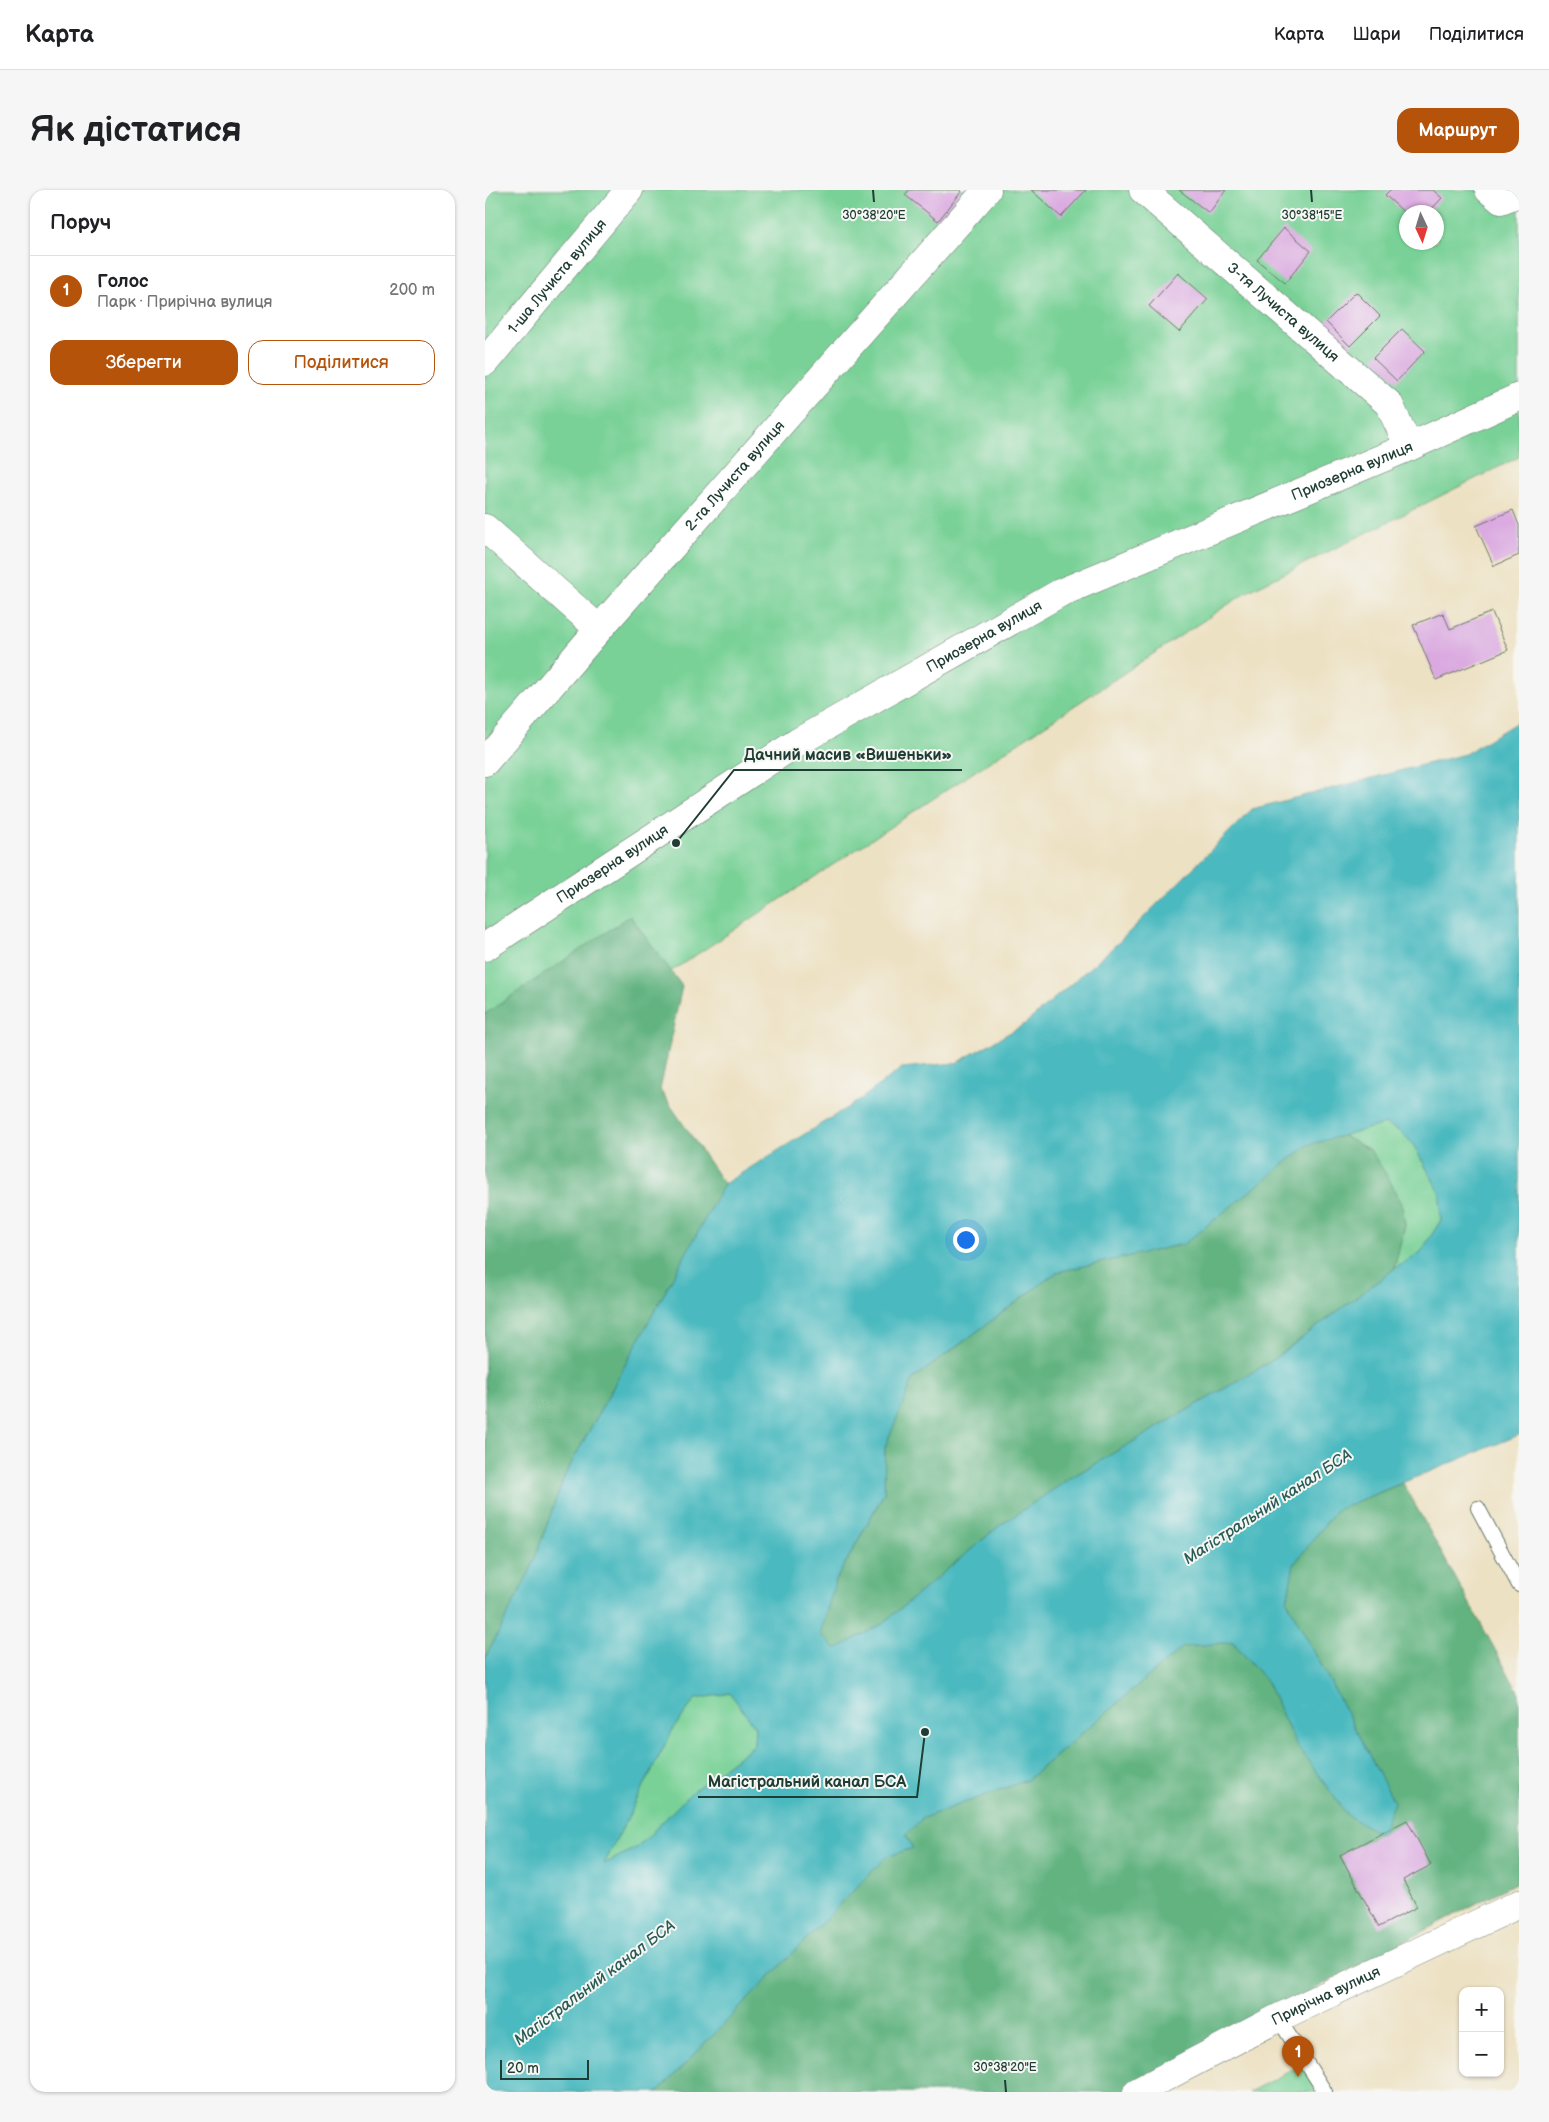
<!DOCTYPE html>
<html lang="uk">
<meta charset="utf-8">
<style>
:root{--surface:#fff;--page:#f6f6f6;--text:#202124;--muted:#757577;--line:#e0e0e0;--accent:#b45309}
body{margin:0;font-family:"Balsamiq Sans",sans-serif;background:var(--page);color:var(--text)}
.controls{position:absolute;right:15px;bottom:15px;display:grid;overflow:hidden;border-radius:10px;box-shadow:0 1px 4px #0004}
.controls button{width:45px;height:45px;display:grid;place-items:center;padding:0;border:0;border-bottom:1px solid var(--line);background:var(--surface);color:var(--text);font:25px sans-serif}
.compass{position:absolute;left:914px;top:15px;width:45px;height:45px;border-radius:50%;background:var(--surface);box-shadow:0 1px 4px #0004;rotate:176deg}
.scale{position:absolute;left:15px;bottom:12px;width:89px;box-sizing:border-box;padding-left:5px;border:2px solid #1f3d34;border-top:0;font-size:14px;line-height:18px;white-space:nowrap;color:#1f3d34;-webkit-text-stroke:4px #f6f6f2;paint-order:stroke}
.you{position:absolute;left:480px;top:1049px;width:18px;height:18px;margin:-12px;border:4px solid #fff;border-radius:50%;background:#1a73e8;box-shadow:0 0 0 8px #1a73e833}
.badge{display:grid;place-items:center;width:32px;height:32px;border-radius:50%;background:var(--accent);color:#fff;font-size:16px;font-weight:700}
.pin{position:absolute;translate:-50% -41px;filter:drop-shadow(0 1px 2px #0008)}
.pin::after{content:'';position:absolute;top:26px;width:18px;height:15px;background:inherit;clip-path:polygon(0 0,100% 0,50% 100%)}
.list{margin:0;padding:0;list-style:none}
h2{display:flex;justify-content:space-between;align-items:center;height:65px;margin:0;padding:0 20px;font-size:21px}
h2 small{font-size:16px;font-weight:400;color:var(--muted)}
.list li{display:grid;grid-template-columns:32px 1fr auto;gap:15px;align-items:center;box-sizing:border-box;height:70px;padding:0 20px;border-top:1px solid var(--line)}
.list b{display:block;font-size:19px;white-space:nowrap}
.list p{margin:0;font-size:16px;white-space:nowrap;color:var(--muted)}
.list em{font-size:16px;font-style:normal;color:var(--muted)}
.actions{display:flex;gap:10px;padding:15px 20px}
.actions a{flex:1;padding:11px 0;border:1px solid var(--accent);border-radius:15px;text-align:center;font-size:18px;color:var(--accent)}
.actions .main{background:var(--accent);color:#fff}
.map{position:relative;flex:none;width:1034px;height:1902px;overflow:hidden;border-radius:15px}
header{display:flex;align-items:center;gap:30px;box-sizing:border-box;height:70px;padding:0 25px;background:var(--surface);border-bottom:1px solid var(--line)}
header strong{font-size:24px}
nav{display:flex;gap:28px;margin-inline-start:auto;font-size:18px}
.intro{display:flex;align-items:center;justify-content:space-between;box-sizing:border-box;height:120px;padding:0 30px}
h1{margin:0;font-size:35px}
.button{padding:12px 22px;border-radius:15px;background:var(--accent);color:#fff;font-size:18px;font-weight:700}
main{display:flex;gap:30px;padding:0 30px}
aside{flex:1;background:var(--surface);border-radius:15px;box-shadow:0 1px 4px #0004}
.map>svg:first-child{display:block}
.green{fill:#79d197;stroke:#4c8766;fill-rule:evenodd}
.forest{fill:#62b380;stroke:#40785a}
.water{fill:#4bbac0;stroke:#357c7a;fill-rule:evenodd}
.building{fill:#daa9e0}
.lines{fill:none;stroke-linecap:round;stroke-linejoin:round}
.lane-casing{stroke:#677666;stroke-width:16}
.street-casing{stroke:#677666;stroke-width:29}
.lane{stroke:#fff;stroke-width:14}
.street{stroke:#fff;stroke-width:28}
.ticks{fill:none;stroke:#1f3d34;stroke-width:2}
.labels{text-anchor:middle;stroke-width:4;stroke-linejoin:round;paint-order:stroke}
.street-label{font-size:15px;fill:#1f3d34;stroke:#f6f6f2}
.water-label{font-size:16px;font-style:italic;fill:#2a5c57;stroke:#f6f6f2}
.ticks-label{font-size:12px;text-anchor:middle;fill:#1f3d34;stroke:#f6f6f2;stroke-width:4;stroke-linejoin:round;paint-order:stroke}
.leader{fill:none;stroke:#1f3d34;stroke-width:2}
.callout-dot{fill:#1f3d34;stroke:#f6f6f2;stroke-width:2}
.callout-label{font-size:16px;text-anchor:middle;font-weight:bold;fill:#1f3d34;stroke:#f6f6f2;stroke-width:4;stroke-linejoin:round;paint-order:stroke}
</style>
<header>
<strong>Карта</strong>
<nav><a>Карта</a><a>Шари</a><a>Поділитися</a></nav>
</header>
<div class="intro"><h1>Як дістатися</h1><a class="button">Маршрут</a></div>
<main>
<aside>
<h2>Поруч<small></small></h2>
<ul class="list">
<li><span class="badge">1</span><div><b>Голос</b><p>Парк · Прирічна вулиця</p></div><em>200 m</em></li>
</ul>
<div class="actions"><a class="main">Зберегти</a><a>Поділитися</a></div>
</aside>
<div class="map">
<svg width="1034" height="1902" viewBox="0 0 1034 1902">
<rect width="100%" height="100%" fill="#f6f6f2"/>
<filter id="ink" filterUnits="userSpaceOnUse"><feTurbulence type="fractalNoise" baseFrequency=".02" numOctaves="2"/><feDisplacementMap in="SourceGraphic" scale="10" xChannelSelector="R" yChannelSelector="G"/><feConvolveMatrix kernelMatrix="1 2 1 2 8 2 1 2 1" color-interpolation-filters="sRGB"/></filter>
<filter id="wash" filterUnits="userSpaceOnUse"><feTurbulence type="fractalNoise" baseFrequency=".0096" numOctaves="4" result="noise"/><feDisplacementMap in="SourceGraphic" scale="20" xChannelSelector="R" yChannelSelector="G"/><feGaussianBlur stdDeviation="1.12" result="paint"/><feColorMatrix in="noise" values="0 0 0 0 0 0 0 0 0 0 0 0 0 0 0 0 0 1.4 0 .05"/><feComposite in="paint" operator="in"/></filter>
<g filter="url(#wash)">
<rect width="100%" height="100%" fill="#ede1c3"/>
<path class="green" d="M 0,0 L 1034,0 L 1034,267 L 762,402 L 0,904 ZM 922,22 L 952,22 L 952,52 L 922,52 Z
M 900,934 L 915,941 L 928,954 L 955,1003 L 956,1030 L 936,1062 L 909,1079 L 920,1035 L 885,960 L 856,945 Z
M 246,1503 L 270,1537 L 269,1555 L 208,1601 L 153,1657 L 119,1674 L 187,1541 L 210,1509 Z
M 821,1873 L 845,1902 L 764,1902 Z"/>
<path class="forest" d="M 145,726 L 197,796 L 175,900 L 239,994 L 80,1285 L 46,1379 L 0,1469 L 0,824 Z
M 856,945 L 885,960 L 903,987 L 917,1016 L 920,1035 L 909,1079 L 785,1172 L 584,1289 L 514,1336 L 397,1434 L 351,1460 L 334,1444 L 351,1390 L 399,1304 L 400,1257 L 428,1189 L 572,1082 L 699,1054 L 825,953 Z
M 918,1293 L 1034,1503 L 1034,1691 L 634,1902 L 173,1902 L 401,1666 L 428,1658 L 421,1645 L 438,1628 L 542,1590 L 698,1457 L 748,1452 L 782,1492 L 811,1554 L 909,1612 L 802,1411 L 809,1374 L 851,1320 Z"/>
<path class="water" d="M 1034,531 L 1034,1245 L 851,1320 L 809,1374 L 802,1411 L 909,1612 L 896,1644 L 863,1626 L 811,1554 L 782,1492 L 748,1452 L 698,1457 L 542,1590 L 438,1628 L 421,1645 L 428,1658 L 401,1667 L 173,1902 L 0,1902 L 0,1469 L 46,1379 L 80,1285 L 239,994 L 373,911 L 417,878 L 471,873 L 540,834 L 633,753 L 767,619 L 980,564 ZM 900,934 L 915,941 L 928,954 L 955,1003 L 956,1030 L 936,1062 L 909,1079 L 785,1172 L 584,1289 L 514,1336 L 397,1434 L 351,1459 L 335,1444 L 351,1390 L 399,1303 L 400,1257 L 428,1189 L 572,1082 L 699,1054 L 823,955 ZM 245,1503 L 270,1537 L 269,1555 L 208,1601 L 153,1657 L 119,1674 L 187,1541 L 210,1509 Z"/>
<g id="blocks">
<path class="building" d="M 424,0 L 475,0 L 477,1 L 453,31 L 420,5 Z
M 546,0 L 601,0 L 576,27 Z
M 694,0 L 741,0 L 724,23 Z
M 905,0 L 948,0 L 957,8 L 944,22 L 922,22 L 922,25 L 900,5 Z
M 799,38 L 826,61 L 800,93 L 772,70 Z
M 693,83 L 723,109 L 694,142 L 664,116 Z
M 871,102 L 895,126 L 865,156 L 841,132 Z
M 917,139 L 940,161 L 912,191 L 888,168 Z
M 1028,320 L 1034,335 L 1034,365 L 1009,376 L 991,336 Z
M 1007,422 L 1023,460 L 951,490 L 928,435 L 958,423 L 965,439 Z
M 922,1630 L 946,1675 L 918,1690 L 932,1717 L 894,1737 L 855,1665 Z"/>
</g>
</g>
<g filter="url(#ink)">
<use href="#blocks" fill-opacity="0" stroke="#677666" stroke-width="1"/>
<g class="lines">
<defs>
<path id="lane" d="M 993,1318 L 1034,1395
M 793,1828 L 840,1902"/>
<g id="street">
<path id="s1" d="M 658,0 L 904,214 L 924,257"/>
<path d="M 1004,0 L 1016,10 L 1034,3"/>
<path id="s2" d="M 0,172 L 144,0"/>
<path d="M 0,338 L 114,439"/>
<path id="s3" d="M 0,572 L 114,439 L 502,0"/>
<path id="s4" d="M 0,757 L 313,552 L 575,403 L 924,257 L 1034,207"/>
<path id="s5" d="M 652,1902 L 793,1828 L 1034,1714"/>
</g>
</defs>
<use href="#lane" class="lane-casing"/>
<use href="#street" class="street-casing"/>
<use href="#lane" class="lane"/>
<use href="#street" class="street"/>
</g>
</g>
<path class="ticks" d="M 388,0 L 389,12M 826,0 L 827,12M 520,1890 L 521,1902"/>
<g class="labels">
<g class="street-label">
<text dy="5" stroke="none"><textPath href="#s2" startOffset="112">1-ша Лучиста вулиця</textPath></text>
<text dy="5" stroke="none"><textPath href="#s1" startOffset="186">3-тя Лучиста вулиця</textPath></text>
<text dy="5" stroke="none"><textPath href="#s4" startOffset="992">Приозерна вулиця</textPath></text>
<text dy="5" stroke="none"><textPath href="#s3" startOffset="380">2-га Лучиста вулиця</textPath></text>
<text dy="5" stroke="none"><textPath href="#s4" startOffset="588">Приозерна вулиця</textPath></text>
<text dy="5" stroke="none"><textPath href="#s4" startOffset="152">Приозерна вулиця</textPath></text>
<text dy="5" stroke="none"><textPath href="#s5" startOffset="212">Прирічна вулиця</textPath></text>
</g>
<g class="water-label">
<text transform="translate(782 1316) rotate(-33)" y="6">Магістральний канал БСА</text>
<text transform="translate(109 1792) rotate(-37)" y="6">Магістральний канал БСА</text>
</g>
</g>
<g class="ticks-label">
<text x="389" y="29">30°38'20"E</text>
<text x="827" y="29">30°38'15"E</text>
<text x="520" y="1881">30°38'20"E</text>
</g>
<path class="leader" d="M191 653L249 580H477M440 1542L432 1607H213"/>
<g class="callout-dot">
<circle cx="191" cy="653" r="5"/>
<circle cx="440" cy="1542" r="5"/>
</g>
<g class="callout-label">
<text x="363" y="570">Дачний масив «Вишеньки»</text>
<text x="322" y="1597">Магістральний канал БСА</text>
</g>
</svg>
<div class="controls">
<button>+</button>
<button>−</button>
</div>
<svg class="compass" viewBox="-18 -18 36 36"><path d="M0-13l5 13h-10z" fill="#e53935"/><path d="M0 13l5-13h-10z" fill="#757577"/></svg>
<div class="scale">20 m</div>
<div class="you"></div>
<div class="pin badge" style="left:813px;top:1887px">1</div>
</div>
</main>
